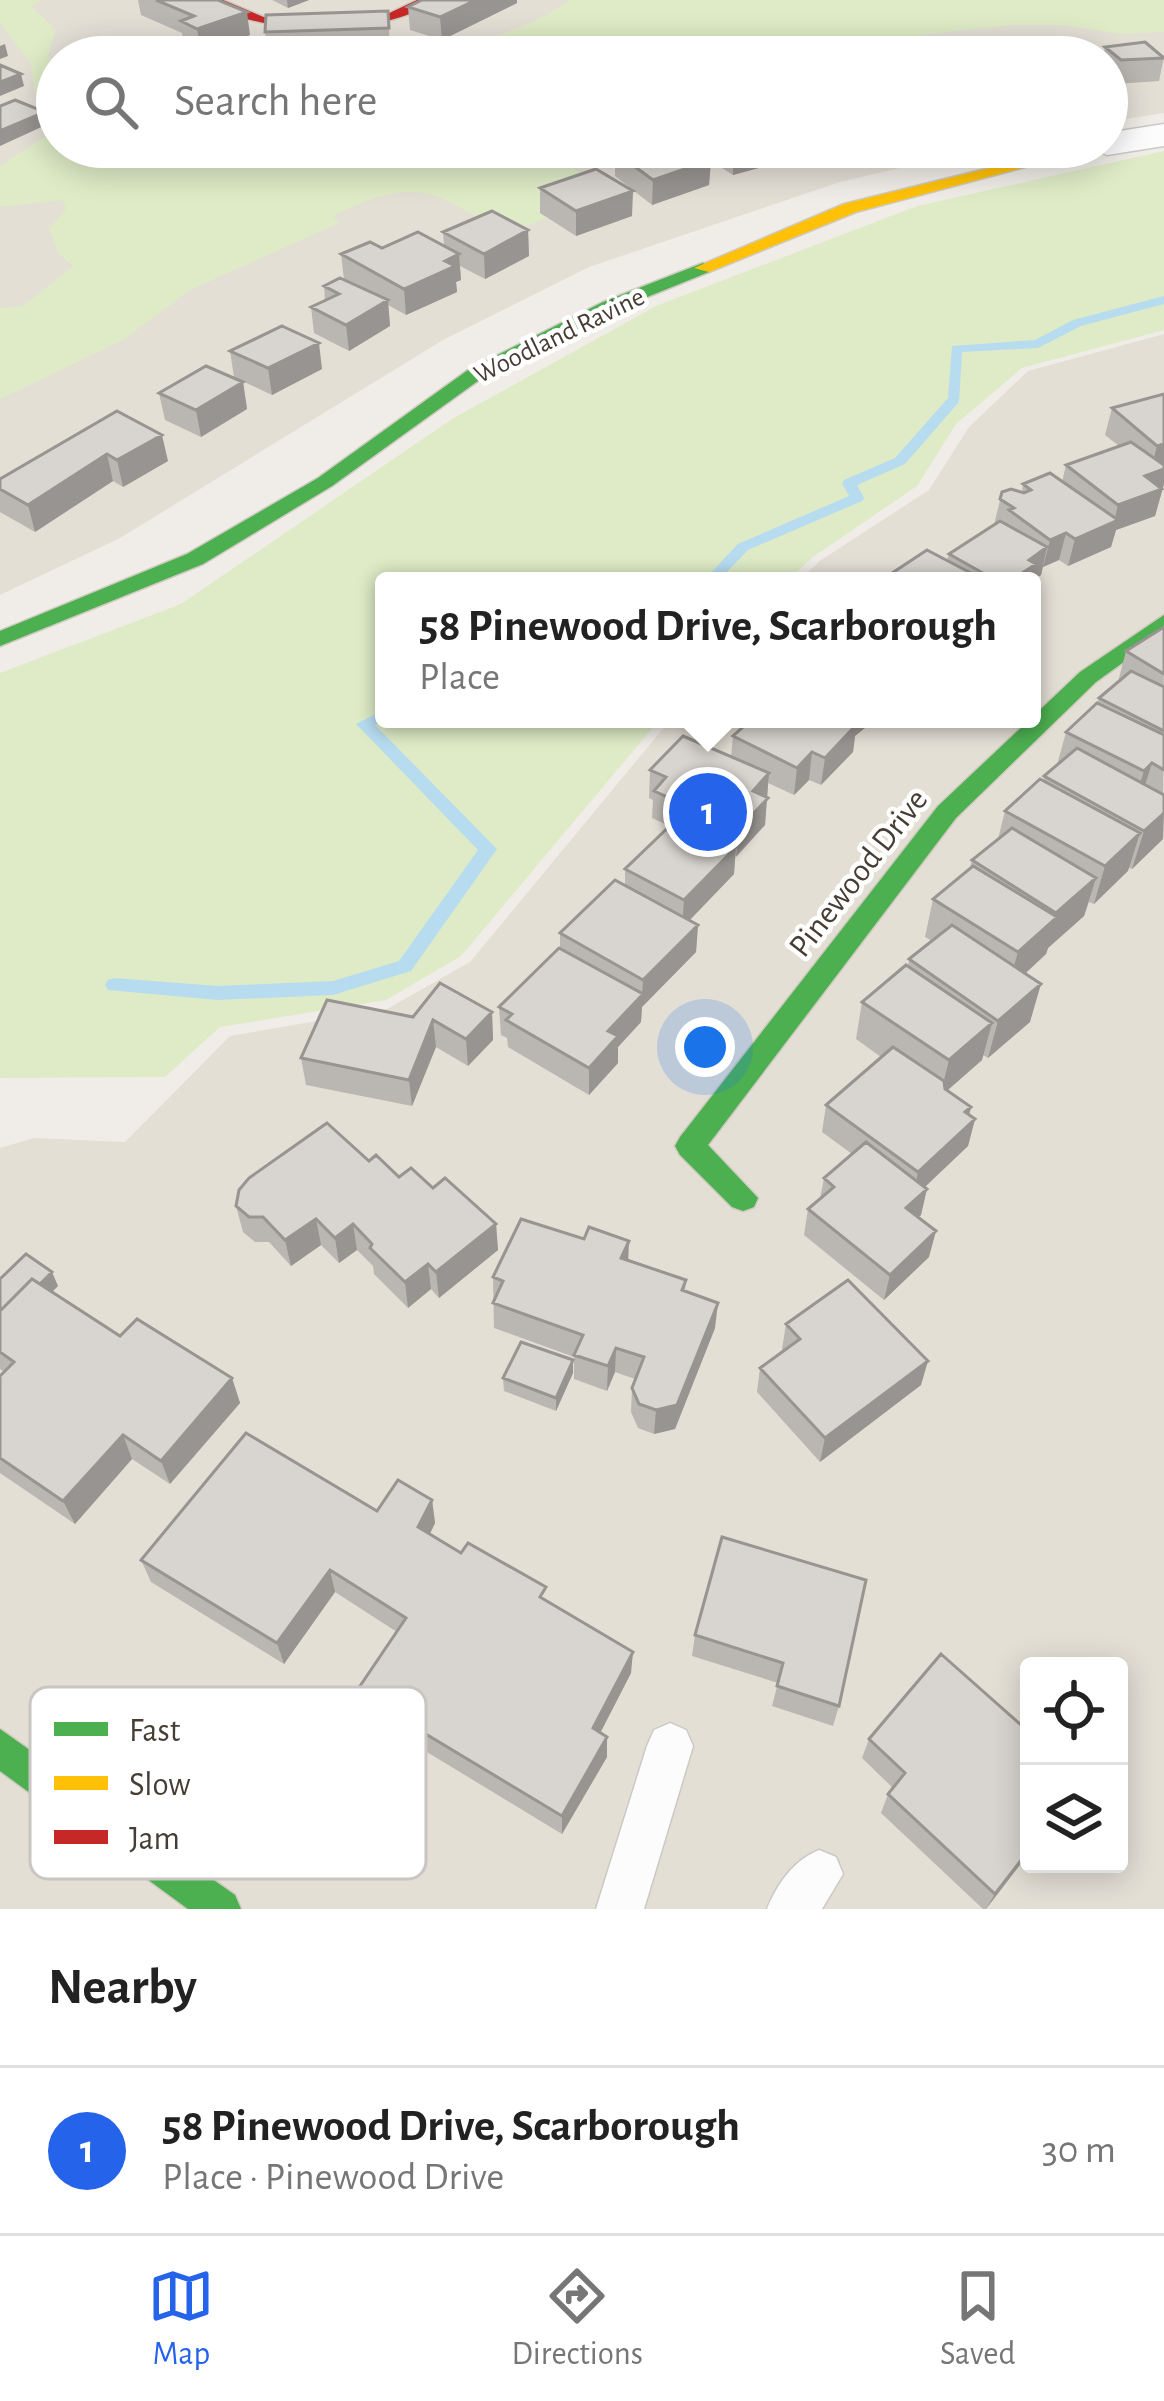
<!DOCTYPE html>
<meta charset="utf-8">
<style>
:root{--surface:#fff;--page:#f6f6f6;--text:#222;--muted:#767676;--line:#e0e0e0;--accent:#2563eb}
body{margin:0;font-family:"Alegreya Sans",sans-serif;background:var(--page);color:var(--text)}
.controls{position:absolute;right:36px;bottom:36px;display:grid;overflow:hidden;border-radius:12px;box-shadow:0 6px 30px #0003}
.controls button{width:108px;height:108px;display:grid;place-items:center;padding:0;border:0;border-bottom:3px solid var(--line);background:var(--surface);color:var(--text);font:60px sans-serif}
.you{position:absolute;left:705px;top:1047px;width:42px;height:42px;margin:-30px;border:9px solid #fff;border-radius:50%;background:#1a73e8;box-shadow:0 0 0 18px #1a73e833}
.badge{display:grid;place-items:center;width:78px;height:78px;border-radius:50%;background:var(--accent);color:#fff;font-size:39px;font-weight:700}
.pin{position:absolute;translate:-50% -50%;border:6px solid #fff;box-shadow:0 3px 12px #0006}
.popup{position:absolute;left:375px;top:572px;width:666px;height:156px;box-sizing:border-box;display:grid;place-content:center;border-radius:12px;background:var(--surface);filter:drop-shadow(0 3px 9px #0005);font-size:39px;white-space:nowrap;color:var(--muted)}
.popup b{font-size:45px;color:var(--text)}
.popup::after{content:'';position:absolute;left:50%;top:100%;margin-left:-24px;border:24px solid transparent;border-top-color:var(--surface)}
.list{margin:0;padding:0;list-style:none}
h2{display:flex;justify-content:space-between;align-items:center;height:156px;margin:0;padding:0 48px;font-size:51px}
h2 small{font-size:39px;font-weight:400;color:var(--muted)}
.list li{display:grid;grid-template-columns:78px 1fr auto;gap:36px;align-items:center;box-sizing:border-box;height:168px;padding:0 48px;border-top:3px solid var(--line)}
.list b{display:block;font-size:45px;white-space:nowrap}
.list p{margin:0;font-size:39px;white-space:nowrap;color:var(--muted)}
.list em{font-size:39px;font-style:normal;color:var(--muted)}
.icon{flex:none;width:66px;height:66px;fill:none;stroke:currentColor;stroke-width:2;stroke-linecap:round;stroke-linejoin:round}
.map{position:relative;flex:none;width:1164px;height:1909px;overflow:hidden}
.search{position:absolute;background:var(--surface);box-shadow:0 6px 30px #0003;left:36px;right:36px;top:36px;height:132px;display:flex;align-items:center;gap:30px;box-sizing:border-box;padding:0 42px;border-radius:66px;color:var(--muted);font-size:45px}
.sheet{height:324px;background:var(--surface)}
nav{display:flex;justify-content:space-around;align-items:center;box-sizing:border-box;height:168px;border-top:3px solid var(--line);background:var(--surface);font-size:33px;color:var(--muted)}
nav a{display:grid;justify-items:center;gap:6px}
nav .on{color:var(--accent)}
.map>svg:first-child{display:block}
.residential{fill:#e4dfd5;fill-rule:evenodd}
.green{fill:#deebc6}
.lines{fill:none;stroke-linecap:round;stroke-linejoin:round}
.stream{fill:#b7dcf0;fill-rule:evenodd}
.lane-casing{stroke:#ccc9c4;stroke-width:3}
.street-casing{stroke:#ccc9c4;stroke-width:3}
.fast-casing{stroke:#cfcabf;stroke-width:3}
.slow-casing{stroke:#cfcabf;stroke-width:3}
.jam-casing{stroke:#cfcabf;stroke-width:3}
.lane{fill:#fdfcfc;fill-rule:evenodd}
.street{fill:#fdfcfc;fill-rule:evenodd}
.fast{fill:#4caf50;fill-rule:evenodd}
.slow{fill:#ffc107;fill-rule:evenodd}
.jam{fill:#c62828;fill-rule:evenodd}
.wall{fill:#bab6b2}
.shaded-wall{fill:#979491}
.building{fill:#d8d4cf;stroke:#979491;stroke-width:3}
.labels{text-anchor:middle;stroke-width:9;stroke-linejoin:round;paint-order:stroke}
.far-street-label{font-size:27px;fill:#463e34;stroke:#fff}
.street-label{font-size:33px;fill:#463e34;stroke:#fff}
.key{fill:#fff;stroke:#c8c5c2;stroke-width:3}
.key-label{font-size:33px;fill:#463e34}
</style>
<div class="map">
<svg width="1164" height="1909" viewBox="0 0 1164 1909">
<rect width="100%" height="100%" fill="#f0ede8"/>
<path class="residential" d="M 0,0 L 1164,0 L 1164,113 L 1107,122 L 1107,57 L 57,57 L 57,147 L 989,147 L 840,182 L 589,267 L 443,340 L 120,538 L 0,595 Z
M 1164,334 L 1164,1909 L 0,1909 L 0,1148 L 34,1138 L 125,1142 L 230,1036 L 387,1009 L 470,962 L 671,719 L 1032,719 L 1032,581 L 798,581 L 821,560 L 929,490 L 969,427 L 1028,371 ZM 1029,1666 L 1119,1666 L 1119,1864 L 1029,1864 Z"/>
<path class="green" d="M 0,0 L 42,0 L 31,6 L 56,30 L 47,57 L 57,59 L 57,114 L 38,108 L 30,62 L 0,23 Z
M 570,0 L 1164,0 L 1164,32 L 1121,34 L 1061,25 L 1013,25 L 928,34 L 831,57 L 386,57 L 384,39 C 406,37 421,43 442,44 C 483,47 536,23 570,0 Z
M 57,129 L 57,147 L 546,147 L 606,193 L 508,234 C 428,191 421,174 333,216 L 339,223 L 190,290 L 123,340 L 0,399 L 0,308 L 23,306 L 73,266 L 58,253 L 49,229 L 66,209 L 63,200 L 0,207 L 0,166 Z
M 1164,151 L 1164,330 L 1022,368 L 956,424 L 917,486 L 813,557 L 787,581 L 384,581 L 384,719 L 660,719 L 461,956 L 386,1000 L 220,1027 L 165,1077 L 0,1078 L 0,673 L 181,604 L 452,419 L 656,306 L 917,206 Z"/>
<g class="lines">
<path class="stream" d="M 1164,296 L 1164,304 L 1081,326 L 1038,348 L 962,352 L 959,402 L 905,464 L 857,485 L 864,498 L 862,501 L 748,550 L 718,581 L 703,581 L 738,544 L 849,496 L 842,483 L 844,480 L 895,458 L 948,398 L 952,346 L 1035,340 L 1073,320 Z
M 384,710 L 384,719 L 389,719 L 375,725 L 497,849 L 411,971 L 333,995 L 218,1000 L 108,990 L 105,985 L 108,980 L 114,978 L 218,986 L 333,981 L 399,961 L 478,850 L 356,724 Z"/>
<defs>
<path id="lane" d="M 670,1723 L 686,1730 L 693,1746 L 644,1909 L 596,1909 L 647,1746 L 654,1730 Z
M 819,1850 L 836,1857 L 843,1874 L 822,1909 L 767,1909 C 777,1884 794,1860 819,1850 Z"/>
<path id="street" d="M 1164,124 L 1164,146 L 1107,155 L 1090,147 L 1107,147 L 1107,133 Z"/>
<path id="fast" d="M 703,263 L 712,268 L 709,272 L 615,310 L 482,378 L 332,486 L 203,564 L 0,646 L 0,631 L 187,554 L 318,478 L 468,370 L 603,302 Z
M 1164,615 L 1164,633 L 1096,682 L 956,818 L 708,1145 L 758,1198 L 754,1207 L 743,1211 L 732,1207 L 680,1155 L 675,1146 L 680,1137 L 938,806 L 1080,672 Z
M 0,1729 L 235,1895 L 241,1909 L 188,1909 L 0,1771 Z"/>
<path id="slow" d="M 1074,147 L 1101,147 L 856,212 L 709,272 L 694,268 L 844,204 Z"/>
<path id="jam" d="M 204,0 L 223,0 L 266,18 L 383,16 L 417,0 L 435,0 C 383,39 257,37 204,0 Z"/>
</defs>
<use href="#lane" class="lane-casing"/>
<use href="#street" class="street-casing"/>
<use href="#fast" class="fast-casing"/>
<use href="#slow" class="slow-casing"/>
<use href="#jam" class="jam-casing"/>
<use href="#lane" class="lane"/>
<use href="#street" class="street"/>
<use href="#fast" class="fast"/>
<use href="#slow" class="slow"/>
<use href="#jam" class="jam"/>
</g>
<path class="wall" d="M 138,0 L 218,0 L 250,35 L 201,52 L 184,44 L 182,33 L 141,15 Z
M 272,0 L 309,0 L 288,8 Z
M 422,0 L 517,0 L 517,3 L 442,40 L 410,30 L 408,7 Z
M 388,11 L 390,51 L 268,56 L 265,32 Z
M 1105,47 L 1164,57 L 1159,81 L 1116,84 L 1107,76 L 1107,57 L 1103,57 Z
M 631,147 L 788,147 L 787,160 L 733,175 L 711,161 L 709,185 L 652,205 L 615,176 L 615,152 Z
M 540,188 L 632,216 L 576,236 L 540,213 Z
M 528,230 L 529,256 L 485,279 L 460,266 L 461,280 L 456,282 L 457,292 L 406,315 L 388,305 L 390,326 L 349,351 L 314,333 L 311,307 L 325,301 L 324,286 L 344,280 L 341,254 L 382,248 L 444,246 L 443,232 Z
M 230,351 L 322,369 L 272,395 L 234,377 Z
M 243,382 L 247,409 L 201,437 L 165,420 L 159,393 Z
M 1164,394 L 1164,484 L 1155,516 L 1116,530 L 1111,547 L 1068,566 L 1059,560 L 1043,567 L 1041,575 L 1032,581 L 880,581 L 947,560 L 949,554 L 994,525 L 1002,492 L 1022,492 L 1023,484 L 1062,482 L 1066,465 L 1119,446 L 1105,435 L 1112,408 Z
M 117,411 L 168,461 L 123,487 L 113,481 L 35,532 L 0,512 L 0,479 Z
M 1164,627 L 1163,839 L 1132,869 L 1129,868 L 1094,904 L 1089,902 L 1084,916 L 1048,948 L 1046,954 L 1025,974 L 1030,1022 L 988,1058 L 983,1055 L 982,1060 L 947,1090 L 969,1115 L 975,1119 L 968,1146 L 925,1187 L 921,1215 L 918,1217 L 929,1257 L 884,1300 L 804,1235 L 808,1209 L 820,1199 L 824,1178 L 852,1154 L 822,1132 L 826,1105 L 881,1057 L 856,1039 L 862,1002 L 908,966 L 909,959 L 932,941 L 925,937 L 933,899 L 970,868 L 972,860 L 998,839 L 1005,811 L 1043,781 L 1044,776 L 1057,765 L 1066,732 L 1097,703 L 1099,698 L 1118,682 L 1126,651 Z
M 752,719 L 876,719 L 855,736 L 853,752 L 821,785 L 809,780 L 794,795 L 768,783 L 765,825 L 735,857 L 734,874 L 690,920 L 698,925 L 696,952 L 642,1007 L 641,1022 L 618,1047 L 618,1063 L 589,1095 L 508,1047 L 507,1038 L 501,1035 L 499,1007 L 560,948 L 560,933 L 625,886 L 625,869 L 669,826 L 652,818 L 653,800 L 649,798 L 650,770 L 731,757 L 733,736 Z
M 492,1012 L 493,1040 L 468,1066 L 436,1047 L 412,1106 L 306,1085 L 301,1058 L 413,1017 Z
M 369,1161 L 399,1177 L 433,1188 L 496,1224 L 498,1250 L 439,1298 L 431,1289 L 408,1308 L 374,1274 L 373,1266 L 357,1250 L 339,1263 L 321,1245 L 291,1266 L 269,1242 L 255,1242 L 243,1232 L 236,1206 Z
M 629,1261 L 686,1280 L 685,1291 L 715,1328 L 675,1429 L 654,1434 L 638,1428 L 631,1412 L 632,1388 L 635,1379 L 615,1372 L 607,1391 L 574,1379 L 574,1357 L 494,1328 L 493,1277 Z
M 0,1279 L 58,1286 L 52,1292 L 120,1336 L 232,1378 L 240,1403 L 170,1484 L 132,1459 L 75,1524 L 0,1473 L 0,1376 L 4,1372 L 0,1369 Z
M 786,1324 L 921,1385 L 820,1462 L 757,1392 L 760,1368 L 784,1351 L 782,1349 Z
M 573,1373 L 556,1411 L 504,1391 L 503,1378 Z
M 432,1500 L 435,1523 L 430,1534 L 547,1601 L 631,1673 L 600,1733 L 607,1737 L 607,1757 L 562,1834 L 361,1712 L 356,1692 L 397,1632 L 335,1592 L 284,1664 L 151,1582 L 141,1560 Z
M 722,1537 L 839,1706 L 833,1726 L 772,1706 L 778,1683 L 692,1656 L 695,1635 Z
M 1029,1732 L 1029,1853 L 986,1909 L 983,1909 L 881,1813 L 888,1794 L 893,1788 L 862,1758 L 869,1739 Z"/>
<path class="shaded-wall" d="M 287,0 L 309,0 L 288,8 Z
M 476,0 L 517,0 L 517,3 L 442,40 L 440,17 Z
M 247,12 L 250,35 L 201,52 L 197,29 Z
M 5,44 L 8,56 L 0,59 L 0,46 Z
M 21,74 L 24,86 L 0,96 L 0,82 Z
M 45,112 L 48,124 L 0,146 L 0,131 Z
M 692,147 L 706,147 L 706,158 Z
M 748,147 L 788,147 L 787,160 L 733,175 L 734,151 Z
M 814,147 L 840,147 L 813,154 Z
M 711,160 L 709,185 L 652,205 L 653,180 Z
M 633,191 L 632,216 L 576,236 L 576,211 Z
M 528,230 L 529,256 L 485,279 L 484,254 Z
M 459,254 L 461,280 L 456,282 L 457,292 L 406,315 L 404,289 L 445,261 Z
M 388,300 L 390,326 L 349,351 L 346,325 Z
M 319,343 L 322,369 L 272,395 L 268,368 Z
M 243,382 L 247,409 L 201,437 L 196,410 Z
M 162,435 L 168,461 L 123,487 L 117,460 Z
M 1164,444 L 1164,469 L 1150,473 L 1157,446 Z
M 107,454 L 113,481 L 35,532 L 28,505 Z
M 1164,469 L 1164,484 L 1155,516 L 1116,530 L 1111,547 L 1068,566 L 1075,539 L 1114,522 L 1118,505 L 1145,476 Z
M 1066,533 L 1059,560 L 1043,567 L 1050,540 Z
M 1047,547 L 1041,575 L 1033,580 L 1032,583 L 1032,581 L 1010,581 L 1029,560 Z
M 854,719 L 876,719 L 855,736 L 853,752 L 821,785 L 825,758 L 853,728 Z
M 812,752 L 809,780 L 794,795 L 797,768 Z
M 1152,763 L 1140,801 L 1132,809 L 1144,771 Z
M 769,773 L 765,825 L 736,857 L 739,829 L 753,791 Z
M 1164,813 L 1163,839 L 1132,869 L 1144,831 Z
M 1140,833 L 1128,871 L 1094,904 L 1105,866 Z
M 736,847 L 734,874 L 682,928 L 684,900 Z
M 1096,878 L 1084,916 L 1048,948 L 1046,954 L 1007,990 L 1018,952 L 1054,919 L 1056,913 Z
M 698,925 L 696,952 L 642,1007 L 641,1022 L 618,1047 L 618,1063 L 589,1095 L 589,1068 L 608,1031 L 642,995 L 643,980 Z
M 1041,984 L 1030,1022 L 988,1058 L 998,1021 Z
M 492,1012 L 493,1040 L 468,1066 L 466,1039 Z
M 433,1020 L 436,1047 L 412,1106 L 409,1080 Z
M 992,1023 L 982,1060 L 940,1097 L 949,1060 Z
M 971,1107 L 966,1128 L 975,1119 L 968,1146 L 912,1199 L 918,1172 L 965,1112 Z
M 927,1189 L 921,1215 L 900,1234 L 906,1208 Z
M 316,1219 L 321,1245 L 291,1266 L 285,1240 Z
M 353,1224 L 357,1250 L 339,1263 L 335,1238 Z
M 496,1224 L 498,1250 L 439,1298 L 436,1272 Z
M 936,1231 L 929,1257 L 884,1300 L 890,1275 Z
M 629,1241 L 628,1267 L 621,1258 Z
M 428,1264 L 431,1289 L 408,1308 L 405,1282 Z
M 52,1272 L 58,1286 L 4,1338 L 0,1322 Z
M 718,1303 L 715,1328 L 675,1429 L 654,1434 L 656,1410 Z
M 616,1348 L 615,1372 L 607,1391 L 608,1366 Z
M 573,1360 L 573,1373 L 556,1411 L 556,1398 Z
M 928,1361 L 921,1385 L 820,1462 L 825,1438 Z
M 232,1378 L 240,1403 L 170,1484 L 161,1461 Z
M 123,1435 L 132,1459 L 75,1524 L 63,1501 Z
M 432,1500 L 435,1523 L 422,1550 L 418,1527 Z
M 330,1570 L 335,1592 L 284,1664 L 277,1643 Z
M 633,1652 L 631,1673 L 593,1747 L 593,1728 Z
M 607,1737 L 607,1757 L 562,1834 L 562,1816 Z
M 1029,1850 L 1029,1853 L 986,1909 L 995,1894 Z"/>
<path class="building" d="M 156,0 L 218,0 L 247,12 L 197,29 L 181,21 L 194,16 Z
M 422,0 L 476,0 L 440,17 L 408,7 Z
M 388,11 L 389,28 L 265,32 L 266,15 Z
M 1145,42 L 1164,58 L 1121,60 L 1105,47 Z
M 0,65 L 21,74 L 0,82 Z
M 15,100 L 45,112 L 0,131 L 0,106 Z
M 631,147 L 691,147 L 711,160 L 653,180 L 615,152 Z
M 596,169 L 633,191 L 576,211 L 540,188 Z
M 492,211 L 528,230 L 484,254 L 443,232 Z
M 418,232 L 459,254 L 445,261 L 455,266 L 404,289 L 341,254 L 370,242 L 382,248 Z
M 340,278 L 388,300 L 346,325 L 311,307 L 339,294 L 324,286 Z
M 282,326 L 319,343 L 268,368 L 230,351 Z
M 206,366 L 243,382 L 196,410 L 159,393 Z
M 1164,394 L 1164,444 L 1157,446 L 1112,408 Z
M 117,411 L 162,435 L 117,460 L 107,454 L 28,505 L 0,489 L 0,479 Z
M 1131,442 L 1164,465 L 1164,469 L 1145,476 L 1162,489 L 1118,505 L 1066,465 Z
M 1050,473 L 1118,520 L 1075,539 L 1066,533 L 1050,540 L 1009,510 L 1014,508 L 1000,499 L 1002,492 L 1011,489 L 1024,493 L 1031,490 L 1023,484 Z
M 1000,521 L 1047,547 L 1029,560 L 1036,564 L 1010,581 L 997,581 L 949,554 Z
M 927,550 L 986,581 L 880,581 Z
M 1164,627 L 1164,674 L 1126,651 Z
M 1131,671 L 1164,687 L 1164,731 L 1099,698 Z
M 1097,703 L 1164,735 L 1164,770 L 1152,763 L 1144,771 L 1066,732 Z
M 752,719 L 846,719 L 857,724 L 825,758 L 812,752 L 797,768 L 733,736 Z
M 683,736 L 769,773 L 753,791 L 768,798 L 739,829 L 654,791 L 666,777 L 650,770 Z
M 1077,748 L 1164,795 L 1164,813 L 1144,831 L 1044,776 Z
M 1040,779 L 1140,833 L 1105,866 L 1005,811 Z
M 678,818 L 736,847 L 684,900 L 625,869 Z
M 1012,828 L 1096,878 L 1056,913 L 972,860 Z
M 973,866 L 1057,917 L 1018,952 L 933,899 Z
M 615,880 L 698,925 L 643,980 L 560,933 Z
M 952,925 L 1041,984 L 998,1021 L 909,959 Z
M 559,948 L 643,994 L 608,1031 L 618,1036 L 589,1068 L 506,1020 L 512,1014 L 499,1007 Z
M 906,965 L 992,1023 L 949,1060 L 862,1002 Z
M 440,983 L 492,1012 L 466,1039 L 433,1020 L 409,1080 L 301,1058 L 327,1000 L 413,1017 Z
M 893,1047 L 944,1081 L 945,1089 L 971,1107 L 965,1112 L 975,1119 L 918,1172 L 826,1105 Z
M 327,1123 L 369,1161 L 376,1155 L 399,1177 L 411,1168 L 433,1188 L 445,1178 L 496,1224 L 436,1272 L 428,1264 L 405,1282 L 370,1248 L 372,1244 L 353,1224 L 335,1238 L 316,1219 L 285,1240 L 263,1217 L 249,1217 L 236,1206 L 239,1190 L 249,1178 Z
M 866,1142 L 927,1189 L 906,1208 L 936,1231 L 890,1275 L 808,1209 L 834,1187 L 824,1178 Z
M 521,1219 L 584,1239 L 589,1227 L 629,1241 L 621,1258 L 686,1280 L 682,1290 L 718,1303 L 677,1405 L 656,1410 L 639,1404 L 632,1388 L 644,1357 L 616,1348 L 608,1366 L 574,1355 L 583,1335 L 493,1303 L 503,1281 L 493,1277 Z
M 26,1254 L 52,1272 L 40,1284 L 32,1279 L 0,1311 L 0,1279 Z
M 32,1279 L 120,1336 L 137,1319 L 232,1378 L 161,1461 L 123,1435 L 63,1501 L 0,1458 L 0,1376 L 14,1362 L 0,1352 L 0,1311 Z
M 848,1280 L 928,1361 L 825,1438 L 760,1368 L 800,1339 L 786,1324 Z
M 521,1342 L 573,1360 L 556,1398 L 503,1378 Z
M 246,1433 L 377,1511 L 398,1480 L 432,1500 L 418,1527 L 461,1553 L 468,1543 L 546,1587 L 540,1597 L 633,1652 L 593,1728 L 607,1737 L 562,1816 L 356,1692 L 406,1618 L 330,1570 L 277,1643 L 141,1560 Z
M 722,1537 L 866,1580 L 839,1706 L 777,1686 L 783,1663 L 695,1635 Z
M 941,1654 L 1029,1732 L 1029,1850 L 995,1894 L 888,1794 L 905,1773 L 869,1739 Z"/>
<g class="labels">
<g class="far-street-label">
<text transform="translate(559 335) rotate(-26)" y="9">Woodland Ravine</text>
</g>
<g class="street-label">
<text transform="translate(857 872) rotate(-52)" y="12">Pinewood Drive</text>
</g>
</g>
<rect x="30" y="1687" width="396" height="192" rx="18" class="key"/>
<rect x="54" y="1722" width="54" height="14" fill="#4caf50"/>
<rect x="54" y="1776" width="54" height="14" fill="#ffc107"/>
<rect x="54" y="1830" width="54" height="14" fill="#c62828"/>
<g class="key-label">
<text x="129" y="1741">Fast</text>
<text x="129" y="1795">Slow</text>
<text x="129" y="1849">Jam</text>
</g>
</svg>
<div class="controls">
<button><svg class="icon" aria-label="locate" viewBox="0 0 24 24"><circle cx="12" cy="12" r="6"/><path d="M12 2v4M12 18v4M2 12h4M18 12h4"/></svg></button>
<button><svg class="icon" aria-label="layers" viewBox="0 0 24 24"><path d="M12 4l9 5-9 5-9-5zM3 14l9 5 9-5"/></svg></button>
</div>
<div class="you"></div>
<div class="pin badge" style="left:708px;top:812px">1</div>
<div class="popup"><b>58 Pinewood Drive, Scarborough</b>Place</div>
<div class="search"><svg class="icon" aria-label="search" viewBox="0 0 24 24"><circle cx="10" cy="10" r="6"/><path d="M15 15l6 6"/></svg>Search here</div>
</div>
<section class="sheet">
<h2>Nearby<small></small></h2>
<ul class="list">
<li><span class="badge">1</span><div><b>58 Pinewood Drive, Scarborough</b><p>Place · Pinewood Drive</p></div><em>30 m</em></li>
</ul>
</section>
<nav>
<a class="on"><svg class="icon" aria-label="map" viewBox="0 0 24 24"><path d="M3 6l6-2 6 2 6-2v14l-6 2-6-2-6 2zM9 4v14M15 6v14"/></svg>Map</a>
<a><svg class="icon" aria-label="directions" viewBox="0 0 24 24"><path d="M12 3l9 9-9 9-9-9zM9 14v-3h6M13 9l2 2-2 2"/></svg>Directions</a>
<a><svg class="icon" aria-label="saved" viewBox="0 0 24 24"><path d="M7 4h10v16l-5-4-5 4z"/></svg>Saved</a>
</nav>
